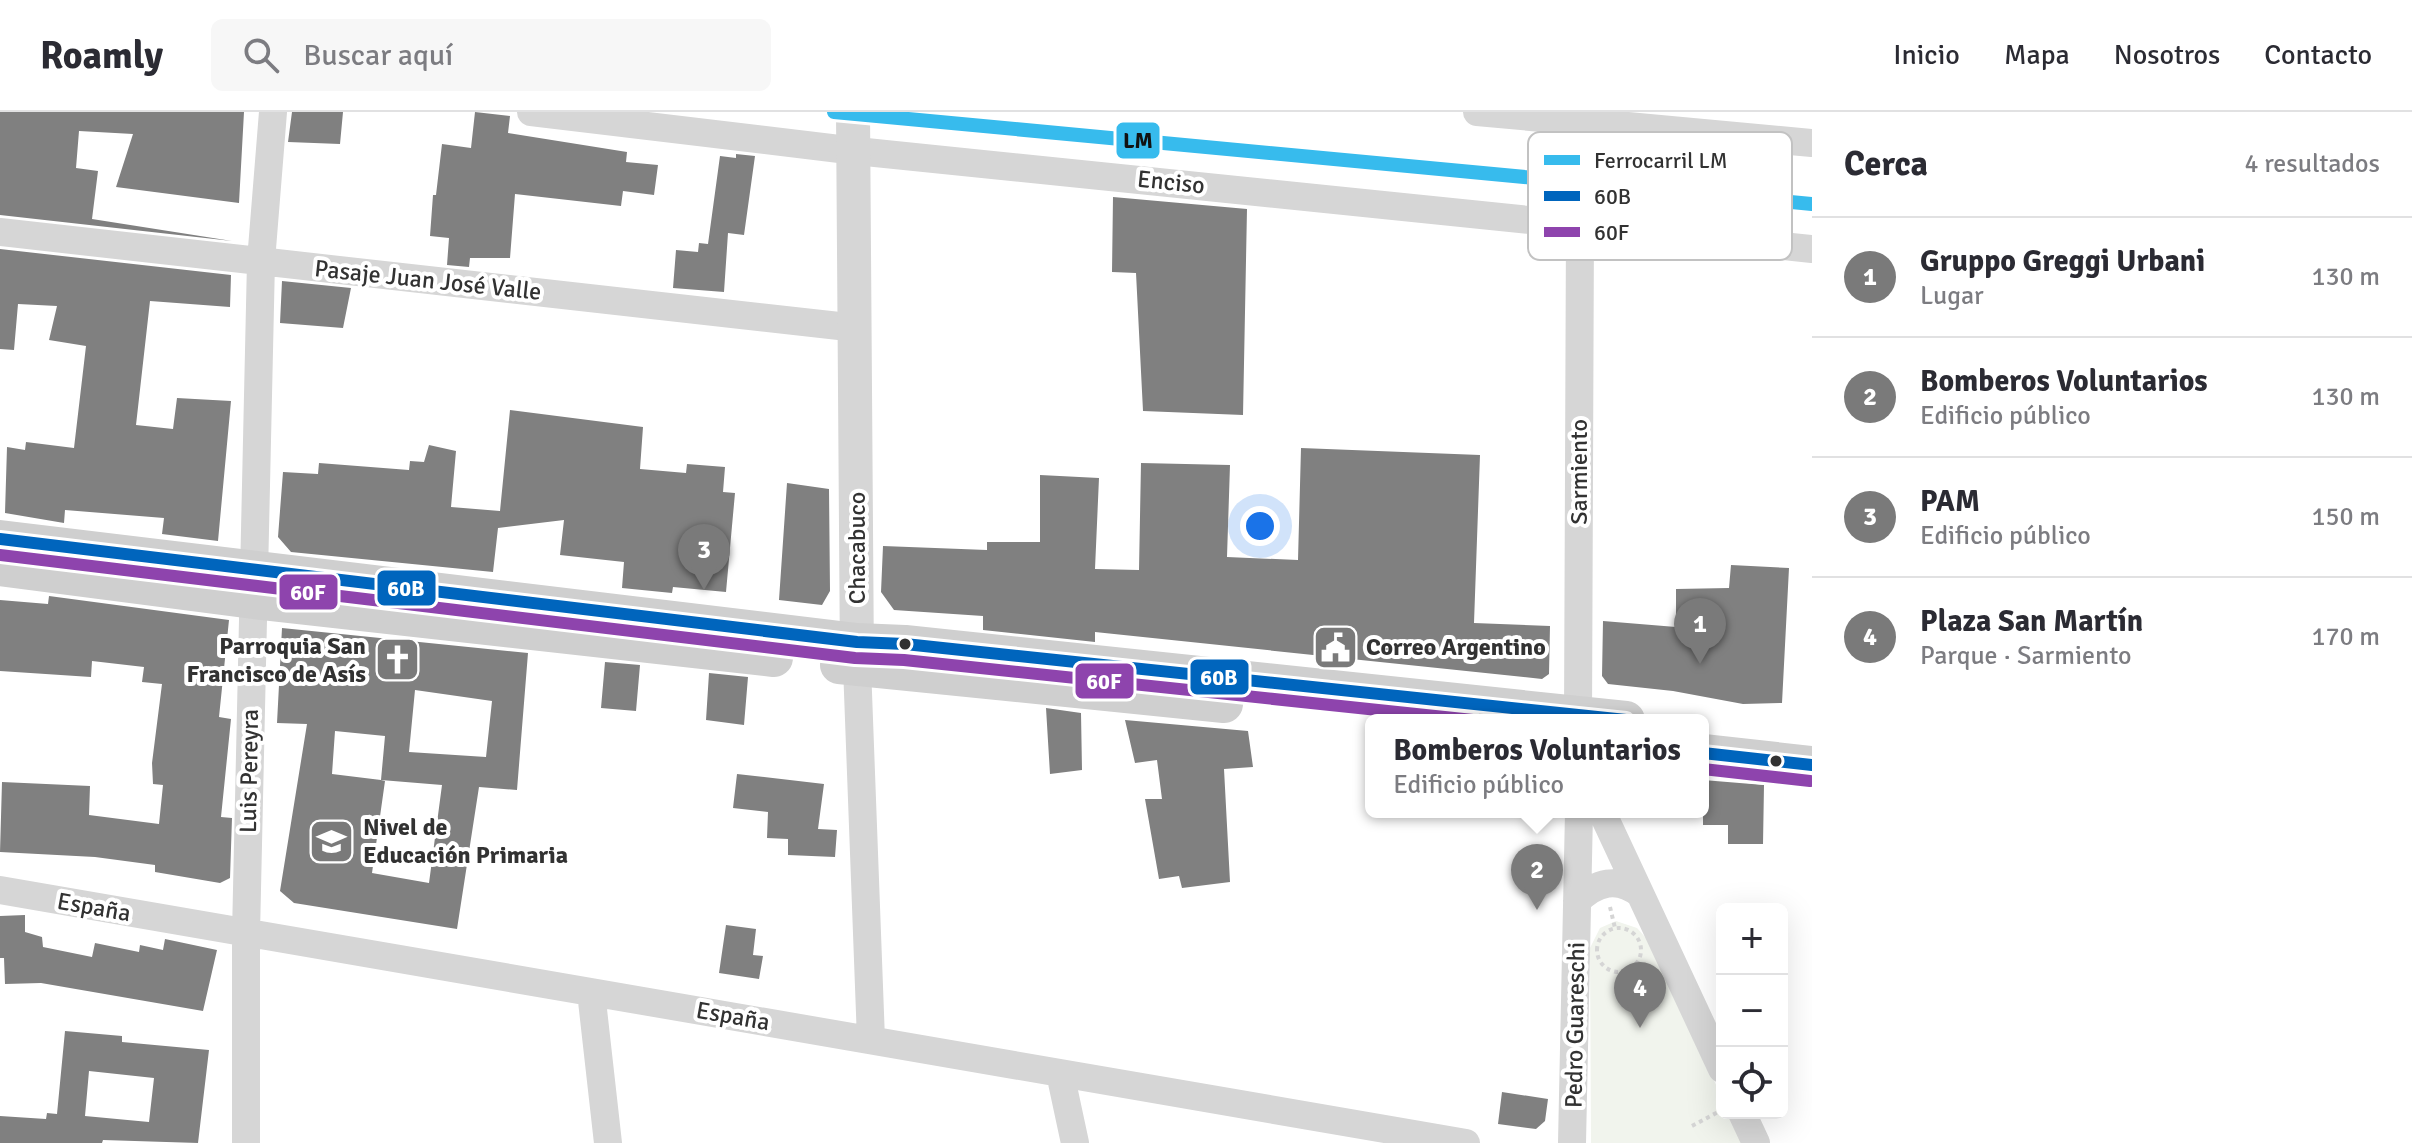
<!DOCTYPE html>
<html lang="es">
<meta charset="utf-8">
<style>
:root{--surface:#fff;--page:#f7f7f7;--text:#2b2b33;--muted:#7c7c81;--line:#e1e1e2;--accent:#7a7a7a}
body{margin:0;font-family:Signika,sans-serif;background:var(--page);color:var(--text)}
.controls{position:absolute;right:24px;bottom:24px;display:grid;overflow:hidden;border-radius:12px;box-shadow:0 8px 32px #0002}
.controls button{width:72px;height:72px;display:grid;place-items:center;padding:0;border:0;border-bottom:2px solid var(--line);background:var(--surface);color:var(--text);font:40px sans-serif}
.you{position:absolute;left:1260px;top:414px;width:28px;height:28px;margin:-20px;border:6px solid #fff;border-radius:50%;background:#1a73e8;box-shadow:0 0 0 12px #1a73e833}
.badge{display:grid;place-items:center;width:52px;height:52px;border-radius:50%;background:var(--accent);color:#fff;font-size:26px;font-weight:700}
.pin{position:absolute;translate:-50% -66px;filter:drop-shadow(0 2px 4px #0008)}
.pin::after{content:'';position:absolute;top:42px;width:28px;height:24px;background:inherit;clip-path:polygon(0 0,100% 0,50% 100%)}
.popup{position:absolute;left:1365px;top:602px;width:344px;height:104px;box-sizing:border-box;display:grid;place-content:center;border-radius:12px;background:var(--surface);filter:drop-shadow(0 2px 6px #0005);font-size:26px;white-space:nowrap;color:var(--muted)}
.popup b{font-size:30px;color:var(--text)}
.popup::after{content:'';position:absolute;left:50%;top:100%;margin-left:-16px;border:16px solid transparent;border-top-color:var(--surface)}
.list{margin:0;padding:0;list-style:none}
h2{display:flex;justify-content:space-between;align-items:center;height:104px;margin:0;padding:0 32px;font-size:34px}
h2 small{font-size:26px;font-weight:400;color:var(--muted)}
.list li{display:grid;grid-template-columns:52px 1fr auto;gap:24px;align-items:center;box-sizing:border-box;height:120px;padding:0 32px;border-top:2px solid var(--line)}
.list b{display:block;font-size:30px;white-space:nowrap}
.list p{margin:0;font-size:26px;white-space:nowrap;color:var(--muted)}
.list em{font-size:26px;font-style:normal;color:var(--muted)}
.icon{flex:none;width:44px;height:44px;fill:none;stroke:currentColor;stroke-width:2;stroke-linecap:round;stroke-linejoin:round}
.map{position:relative;flex:none;width:1812px;height:1031px;overflow:hidden}
header{display:flex;align-items:center;gap:48px;box-sizing:border-box;height:112px;padding:0 40px;background:var(--surface);border-bottom:2px solid var(--line)}
header strong{font-size:38px}
nav{display:flex;gap:44px;margin-inline-start:auto;font-size:28px}
.search{width:560px;height:72px;background:var(--page);display:flex;align-items:center;gap:20px;box-sizing:border-box;padding:0 28px;border-radius:12px;color:var(--muted);font-size:30px}
main{display:flex}
aside{flex:1;background:var(--surface)}
.map>svg:first-child{display:block}
.green{fill:#f1f4ed}
.building{fill:#808080;fill-rule:evenodd}
.lines{fill:none;stroke-linecap:round;stroke-linejoin:round}
.path{stroke:#d5d5d5;stroke-width:4;stroke-dasharray:4 4;stroke-linecap:butt}
.minor{stroke:#d6d6d6;stroke-width:28}
.tertiary{stroke:#d6d6d6;stroke-width:34}
.secondary{stroke:#cfcfcf;stroke-width:38}
.bus-1-casing{stroke:#fff;stroke-width:18}
.bus-2-casing{stroke:#fff;stroke-width:18}
.bus-1{stroke:#0065bd;stroke-width:12}
.bus-2{stroke:#8e44ad;stroke-width:12}
.rail-1-casing{stroke:#fff;stroke-width:20}
.rail-1{stroke:#37bbed;stroke-width:14}
.bus-dot{fill:#323232;stroke:#fff;stroke-width:3}
.labels{text-anchor:middle;stroke-width:8;stroke-linejoin:round;paint-order:stroke}
.street-label{font-size:24px;fill:#323232;stroke:#fff}
.poi-label{font-size:24px;font-weight:bold;fill:#323232;stroke:#fff;text-anchor:start}
.key{fill:#fff;stroke:#c2c2c2;stroke-width:2}
.key-label{font-size:22px;fill:#323232}
.line-badge{stroke:#fff;stroke-width:3}
.badge-label{font-size:22px;text-anchor:middle;font-weight:bold;fill:#fff}
.pale-badge-label{font-size:22px;text-anchor:middle;font-weight:bold;fill:#111}
</style>
<header>
<strong>Roamly</strong>
<div class="search"><svg class="icon" aria-label="search" viewBox="0 0 24 24"><circle cx="10" cy="10" r="6"/><path d="M15 15l6 6"/></svg>Buscar aquí</div>
<nav><a>Inicio</a><a>Mapa</a><a>Nosotros</a><a>Contacto</a></nav>
</header>
<main>
<div class="map">
<svg width="1812" height="1031" viewBox="0 0 1812 1031">
<rect width="100%" height="100%" fill="#fff"/>
<path class="green" d="M 1616,809 L 1637,816 L 1653,834 L 1722,986 L 1722,1001 L 1729,1001 L 1742,1031 L 1591,1031 L 1590,836 L 1600,816 Z"/>
<path class="building" d="M 0,0 L 244,0 L 239,91 L 116,75 L 133,22 L 79,19 L 76,56 L 98,59 L 92,107 L 232,129 L 0,103 Z
M 292,0 L 343,0 L 340,32 L 288,30 Z
M 475,0 L 510,4 L 508,21 L 627,40 L 626,50 L 658,53 L 654,83 L 623,79 L 621,94 L 515,82 L 510,146 L 470,146 L 469,155 L 447,153 L 449,126 L 430,124 L 433,83 L 436,83 L 442,32 L 471,36 Z
M 736,42 L 755,44 L 744,123 L 728,121 L 724,180 L 673,176 L 676,138 L 698,140 L 699,131 L 708,132 L 720,44 L 736,46 Z
M 1113,85 L 1247,97 L 1243,303 L 1143,299 L 1136,161 L 1112,160 Z
M 0,137 L 231,163 L 230,195 L 150,189 L 136,313 L 173,317 L 177,286 L 231,289 L 218,429 L 162,422 L 164,406 L 65,398 L 64,411 L 5,401 L 7,335 L 25,338 L 26,330 L 74,336 L 86,234 L 49,228 L 57,194 L 18,192 L 14,238 L 0,237 Z
M 282,169 L 351,176 L 343,216 L 280,211 Z
M 510,298 L 643,315 L 640,357 L 686,361 L 687,352 L 725,355 L 723,380 L 735,381 L 726,480 L 673,475 L 672,481 L 622,476 L 624,450 L 560,443 L 564,408 L 498,416 L 493,460 L 291,440 L 278,425 L 283,360 L 318,362 L 319,351 L 409,358 L 410,349 L 424,350 L 429,333 L 456,339 L 451,395 L 500,399 Z
M 1301,336 L 1480,343 L 1474,511 L 1550,514 L 1549,562 L 1542,567 L 1095,520 L 1095,530 L 983,518 L 983,504 L 894,498 L 881,480 L 883,434 L 987,438 L 987,430 L 1040,430 L 1040,363 L 1099,366 L 1095,457 L 1139,458 L 1141,351 L 1230,353 L 1227,445 L 1298,448 Z
M 787,371 L 829,377 L 830,479 L 822,493 L 779,488 Z
M 1731,453 L 1789,456 L 1782,591 L 1743,592 L 1673,579 L 1608,572 L 1602,564 L 1603,509 L 1676,515 L 1676,477 L 1729,476 Z
M 49,484 L 229,508 L 219,605 L 231,607 L 221,705 L 232,706 L 230,766 L 220,771 L 155,760 L 155,753 L 95,745 L 0,740 L 2,670 L 90,674 L 89,703 L 159,712 L 163,673 L 153,672 L 152,651 L 162,572 L 142,570 L 144,555 L 92,549 L 91,565 L 0,559 L 0,488 L 48,492 Z
M 282,516 L 528,541 L 517,678 L 479,675 L 457,817 L 294,791 L 280,779 L 307,612 L 277,611 ZM 415,578 L 492,589 L 486,645 L 409,640 ZM 335,619 L 385,624 L 381,668 L 332,662 ZM 381,668 L 442,673 L 429,771 L 372,761 L 385,669 Z
M 605,550 L 640,553 L 636,599 L 601,596 Z
M 709,561 L 748,565 L 744,613 L 706,608 Z
M 1046,596 L 1081,601 L 1082,658 L 1050,662 Z
M 1125,608 L 1248,619 L 1253,655 L 1224,657 L 1230,770 L 1182,776 L 1179,764 L 1159,767 L 1145,687 L 1162,687 L 1157,648 L 1135,651 Z
M 737,662 L 824,672 L 818,717 L 837,718 L 835,745 L 788,743 L 788,727 L 767,726 L 768,700 L 733,696 Z
M 1703,668 L 1764,673 L 1763,732 L 1728,732 L 1728,713 L 1703,713 Z
M 25,803 L 25,820 L 42,825 L 43,835 L 92,845 L 95,831 L 139,840 L 140,833 L 163,838 L 165,827 L 217,838 L 203,899 L 41,871 L 5,872 L 4,846 L 0,846 L 0,804 Z
M 726,813 L 756,817 L 753,843 L 763,844 L 759,867 L 719,861 Z
M 65,919 L 122,924 L 122,930 L 209,938 L 198,1031 L 103,1028 L 102,1031 L 0,1031 L 0,1004 L 46,1007 L 47,1001 L 57,1002 ZM 89,959 L 154,966 L 149,1010 L 85,1004 Z
M 1502,980 L 1548,987 L 1545,1009 L 1536,1017 L 1498,1012 Z"/>
<g class="lines">
<path class="path" d="M 1573,87 L 1576,36
M 1610,795 L 1615,816
M1597 838a22 22 0 1 1 44 0a22 22 0 1 1-44 0Z
M 1692,1014 L 1718,1000"/>
<path class="minor" d="M 531,0 L 856,39 L 1812,137
M 1477,0 L 1812,31
M 0,120 L 857,216
M 857,554 L 871,928
M 1578,608 L 1580,111
M 1602,700 L 1722,957
M 0,778 L 1466,1031
M 1577,789 C 1596,770 1618,764 1640,782
M 591,880 L 608,1031
M 1060,961 L 1075,1031
M 1742,1001 L 1756,1031
M 246,1031 L 246,822 L 261,149 L 273,0
M 1572,1031 L 1579,700"/>
<path class="tertiary" d="M 853,0 L 857,554"/>
<path class="secondary" d="M 0,427 L 857,530 L 905,532 L 1626,608
M 0,455 L 253,488 L 774,546
M 839,553 L 1224,592
M 1703,641 L 1812,653"/>
<defs>
<path id="bus-1" d="M 0,427 L 857,530 L 905,532 L 1626,608
M 1703,641 L 1812,653"/>
<path id="bus-2" d="M 0,443 L 855,546 L 904,548 L 1473,608
M 1703,657 L 1810,669"/>
</defs>
<use href="#bus-1" class="bus-1-casing"/>
<use href="#bus-2" class="bus-2-casing"/>
<use href="#bus-1" class="bus-1"/>
<use href="#bus-2" class="bus-2"/>
<defs>
<path id="rail-1" d="M 834,0 L 1812,92"/>
</defs>
<use href="#rail-1" class="rail-1-casing"/>
<use href="#rail-1" class="rail-1"/>
</g>
<defs>
<symbol id="civic-square" viewBox="-11 -11 22 22"><rect x="-9" y="-9" width="18" height="18" rx="4" fill="#7a7a7a" stroke="#fff"/><path d="M-.6-6.5H3V-4.5H.6V-3L4-1V1h2V6H-6V1h2V-1L-.6-3ZM-1.2 2.5V6h2.4V2.5Z" fill="#fff"/></symbol>
<symbol id="church-square" viewBox="-11 -11 22 22"><rect x="-9" y="-9" width="18" height="18" rx="4" fill="#7a7a7a" stroke="#fff"/><path d="M-1.2-6h2.4v3.5h3.3v2.4h-3.3V6h-2.4V-.1h-3.3v-2.4h3.3Z" fill="#fff"/></symbol>
<symbol id="school-square" viewBox="-11 -11 22 22"><rect x="-9" y="-9" width="18" height="18" rx="4" fill="#7a7a7a" stroke="#fff"/><path d="M0-5L7-2L0 1L-7-2ZM-4 1L0 2.5L4 1V4Q0 6-4 4Z" fill="#fff"/></symbol>
</defs>
<g fill-rule="evenodd">
<use href="#civic-square" x="1310" y="510" width="51" height="51"/>
<use href="#church-square" x="372" y="522" width="51" height="51"/>
<use href="#school-square" x="306" y="704" width="51" height="51"/>
</g>
<g class="bus-dot">
<circle cx="905" cy="532" r="7"/>
<circle cx="1776" cy="649" r="7"/>
</g>
<g class="labels">
<g class="street-label">
<text transform="translate(1171 70) rotate(6)" y="8">Enciso</text>
<text transform="translate(428 168) rotate(6)" y="8">Pasaje Juan José Valle</text>
<text transform="translate(1579 360) rotate(-90)" y="8">Sarmiento</text>
<text transform="translate(857 436) rotate(-90)" y="8">Chacabuco</text>
<text transform="translate(249 659) rotate(-89)" y="8">Luis Pereyra</text>
<text transform="translate(94 795) rotate(10)" y="8">España</text>
<text transform="translate(733 904) rotate(10)" y="8">España</text>
<text transform="translate(1575 913) rotate(-89)" y="8">Pedro Guareschi</text>
</g>
<g class="poi-label">
<text x="366" y="542" text-anchor="end">Parroquia San<tspan x="366" dy="28">Francisco de Asís</tspan></text>
<text x="1366" y="543">Correo Argentino</text>
<text x="363" y="723">Nivel de<tspan x="363" dy="28">Educación Primaria</tspan></text>
</g>
</g>
<rect x="1528" y="20" width="264" height="128" rx="12" class="key"/>
<rect x="1544" y="43" width="36" height="10" fill="#37bbed"/>
<rect x="1544" y="79" width="36" height="10" fill="#0065bd"/>
<rect x="1544" y="115" width="36" height="10" fill="#8e44ad"/>
<g class="key-label">
<text x="1594" y="56">Ferrocarril LM</text>
<text x="1594" y="92">60B</text>
<text x="1594" y="128">60F</text>
</g>
<g class="line-badge">
<rect x="1115" y="9" width="46" height="39" rx="8" fill="#37bbed"/>
<rect x="376" y="457" width="61" height="38" rx="8" fill="#0065bd"/>
<rect x="278" y="461" width="61" height="38" rx="8" fill="#8e44ad"/>
<rect x="1189" y="546" width="61" height="38" rx="8" fill="#0065bd"/>
<rect x="1074" y="550" width="61" height="38" rx="8" fill="#8e44ad"/>
</g>
<g class="badge-label">
<text x="406" y="484">60B</text>
<text x="308" y="488">60F</text>
<text x="1219" y="573">60B</text>
<text x="1104" y="577">60F</text>
</g>
<g class="pale-badge-label">
<text x="1138" y="36">LM</text>
</g>
</svg>
<div class="controls">
<button>+</button>
<button>−</button>
<button><svg class="icon" aria-label="locate" viewBox="0 0 24 24"><circle cx="12" cy="12" r="6"/><path d="M12 2v4M12 18v4M2 12h4M18 12h4"/></svg></button>
</div>
<div class="you"></div>
<div class="pin badge" style="left:1700px;top:552px">1</div>
<div class="pin badge" style="left:1537px;top:798px">2</div>
<div class="popup"><b>Bomberos Voluntarios</b>Edificio público</div>
<div class="pin badge" style="left:704px;top:478px">3</div>
<div class="pin badge" style="left:1640px;top:916px">4</div>
</div>
<aside>
<h2>Cerca<small>4 resultados</small></h2>
<ul class="list">
<li><span class="badge">1</span><div><b>Gruppo Greggi Urbani</b><p>Lugar</p></div><em>130 m</em></li>
<li><span class="badge">2</span><div><b>Bomberos Voluntarios</b><p>Edificio público</p></div><em>130 m</em></li>
<li><span class="badge">3</span><div><b>PAM</b><p>Edificio público</p></div><em>150 m</em></li>
<li><span class="badge">4</span><div><b>Plaza San Martín</b><p>Parque · Sarmiento</p></div><em>170 m</em></li>
</ul>
</aside>
</main>
